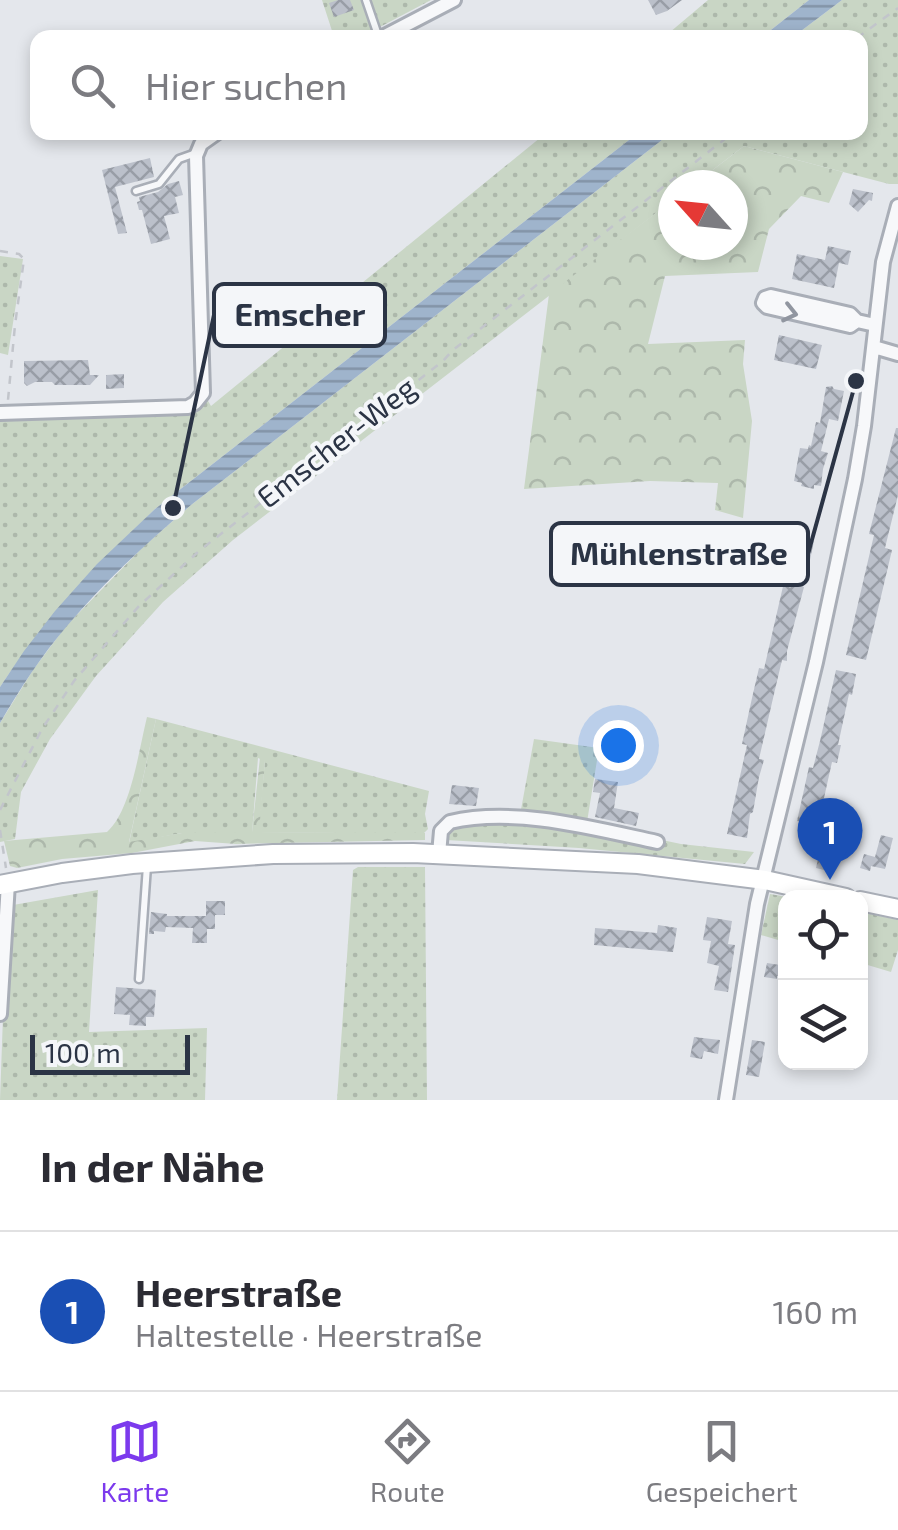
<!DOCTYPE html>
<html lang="de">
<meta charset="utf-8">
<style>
:root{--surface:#fff;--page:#f7f7f7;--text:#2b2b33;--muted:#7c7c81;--line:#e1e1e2;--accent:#7c3aed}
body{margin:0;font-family:"Exo 2",sans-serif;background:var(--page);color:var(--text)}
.controls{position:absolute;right:30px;bottom:30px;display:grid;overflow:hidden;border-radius:20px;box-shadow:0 5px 15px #0003}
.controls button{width:90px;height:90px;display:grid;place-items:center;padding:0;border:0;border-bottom:2px solid var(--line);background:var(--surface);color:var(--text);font:50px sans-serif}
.compass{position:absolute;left:658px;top:170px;width:90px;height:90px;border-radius:50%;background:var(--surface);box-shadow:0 5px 15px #0003;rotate:297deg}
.scale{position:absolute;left:30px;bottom:25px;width:160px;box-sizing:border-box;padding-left:10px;border:5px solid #2b3445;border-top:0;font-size:28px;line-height:35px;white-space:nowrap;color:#2b3445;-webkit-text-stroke:8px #f4f6f9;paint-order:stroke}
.you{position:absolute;left:618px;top:745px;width:35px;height:35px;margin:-25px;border:8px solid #fff;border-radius:50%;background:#1a73e8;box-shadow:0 0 0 15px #1a73e833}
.badge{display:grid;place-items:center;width:65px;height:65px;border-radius:50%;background:var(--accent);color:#fff;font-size:32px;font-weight:700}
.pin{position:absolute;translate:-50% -82px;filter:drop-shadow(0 2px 5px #0008)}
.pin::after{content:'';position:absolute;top:52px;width:35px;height:30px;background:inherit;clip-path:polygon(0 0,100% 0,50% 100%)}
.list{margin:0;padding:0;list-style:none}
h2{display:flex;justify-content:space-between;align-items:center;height:130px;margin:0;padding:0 40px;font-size:42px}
h2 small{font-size:32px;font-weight:400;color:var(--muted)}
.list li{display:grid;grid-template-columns:65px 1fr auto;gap:30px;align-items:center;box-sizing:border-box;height:160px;padding:0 40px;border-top:2px solid var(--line)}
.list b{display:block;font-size:38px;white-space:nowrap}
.list p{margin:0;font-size:32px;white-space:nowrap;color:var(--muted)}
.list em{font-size:32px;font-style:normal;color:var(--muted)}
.icon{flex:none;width:55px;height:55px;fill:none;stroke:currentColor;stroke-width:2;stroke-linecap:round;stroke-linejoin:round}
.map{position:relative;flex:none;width:898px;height:1100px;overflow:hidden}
.search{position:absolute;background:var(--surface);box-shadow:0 5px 15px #0003;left:30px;right:30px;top:30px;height:110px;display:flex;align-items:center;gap:25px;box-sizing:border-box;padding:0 35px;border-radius:20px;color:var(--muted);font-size:38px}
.sheet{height:290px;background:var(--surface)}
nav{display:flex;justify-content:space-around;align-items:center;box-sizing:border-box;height:140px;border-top:2px solid var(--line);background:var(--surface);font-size:28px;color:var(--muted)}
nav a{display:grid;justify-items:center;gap:5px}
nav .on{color:var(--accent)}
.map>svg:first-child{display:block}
.green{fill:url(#green-dots)}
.forest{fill:url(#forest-crowns)}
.water{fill:url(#water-rules)}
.building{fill:url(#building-cross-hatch)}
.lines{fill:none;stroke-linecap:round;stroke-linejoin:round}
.service-casing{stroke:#a9aeb7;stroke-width:11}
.minor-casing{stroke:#a9aeb7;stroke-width:18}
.secondary-casing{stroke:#a9aeb7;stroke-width:22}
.path{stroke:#c2c5cb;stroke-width:2.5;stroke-dasharray:8 8;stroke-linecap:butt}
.service{stroke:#f7f8fa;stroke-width:6}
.minor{stroke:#f7f8fa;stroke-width:12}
.secondary{stroke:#fff;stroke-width:18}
.oneway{stroke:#9196a0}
.labels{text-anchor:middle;stroke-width:8;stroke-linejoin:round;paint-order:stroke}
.street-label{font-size:30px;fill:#2b3445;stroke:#f4f6f9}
.leader{fill:none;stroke:#2b3445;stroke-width:4}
.callout-dot{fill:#2b3445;stroke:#f4f6f9;stroke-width:4}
.callout{fill:#f4f6f9;stroke:#2b3445;stroke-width:4}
.callout-label{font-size:32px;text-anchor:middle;font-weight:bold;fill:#2b3445}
</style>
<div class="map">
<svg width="898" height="1100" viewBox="0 0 898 1100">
<defs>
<pattern id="green-dots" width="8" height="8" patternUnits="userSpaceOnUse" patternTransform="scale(2.5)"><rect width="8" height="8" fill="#c9d6c5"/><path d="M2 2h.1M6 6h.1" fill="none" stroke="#adb8ab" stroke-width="1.8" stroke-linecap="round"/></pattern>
<pattern id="forest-crowns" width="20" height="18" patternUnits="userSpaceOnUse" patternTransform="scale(2.5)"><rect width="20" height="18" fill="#c9d6c5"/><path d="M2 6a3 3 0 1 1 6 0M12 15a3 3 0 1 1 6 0" fill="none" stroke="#adb8ab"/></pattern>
<pattern id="water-rules" width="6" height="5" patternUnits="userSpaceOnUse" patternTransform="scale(2.5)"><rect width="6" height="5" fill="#9fb4cc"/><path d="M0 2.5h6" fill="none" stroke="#8293a7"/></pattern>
<pattern id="building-cross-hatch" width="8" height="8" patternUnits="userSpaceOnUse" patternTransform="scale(2.5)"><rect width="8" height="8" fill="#bbc0ca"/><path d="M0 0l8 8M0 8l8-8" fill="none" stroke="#989da6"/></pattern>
</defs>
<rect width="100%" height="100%" fill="#e4e7ec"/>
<path class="green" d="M 322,0 L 431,0 L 359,38 L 334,37 Z
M 708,0 L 809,0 L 762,37 L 663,38 Z
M 842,0 L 898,0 L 898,184 L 889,184 L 744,146 L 693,185 L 673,185 L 673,200 L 233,540 L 163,602 L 96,676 L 50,739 L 21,792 L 15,839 L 0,842 L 0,723 L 33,670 L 66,626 L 142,548 L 191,505 L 671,133 L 860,132 L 860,38 L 793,37 Z
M 546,133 L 638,133 L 155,509 C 96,566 45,620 0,687 L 0,416 L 187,408 L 204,394 L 211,406 Z
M 0,256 L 23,259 L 8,355 L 0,353 Z
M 156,719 L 429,791 L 425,814 L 428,829 L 423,834 L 258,832 L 265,761 L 258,758 L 252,833 L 182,833 L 129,843 Z
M 534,739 L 599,748 L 587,822 L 520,815 Z
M 503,821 L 554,825 L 656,848 L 662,840 L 681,844 L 754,852 L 745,864 L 579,848 L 446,840 L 448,831 L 455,825 Z
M 358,867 L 425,867 L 427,1100 L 337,1100 L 353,870 Z
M 98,890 L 89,1032 L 207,1028 L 205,1100 L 0,1100 L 4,988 L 13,905 Z
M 770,894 L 787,897 L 785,942 L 761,935 Z
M 861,912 L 898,920 L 898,950 L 891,972 L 861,963 Z"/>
<path class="forest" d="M 744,146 L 843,172 L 829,203 L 801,196 L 769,229 L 758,272 L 665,276 L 648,344 L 745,340 L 743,364 L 752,421 L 743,518 L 715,510 L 718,483 L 650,481 L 524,489 L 549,294 L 673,200 L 673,245 L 733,245 L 733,185 L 693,185 Z
M 147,717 L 156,719 L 129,842 L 182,833 L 252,832 L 260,757 L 264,758 L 265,761 L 259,832 L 425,833 L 425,840 L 236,844 L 195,841 L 132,853 L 62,859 L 17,868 L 10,866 L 4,841 L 107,832 C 131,811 139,749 147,717 Z"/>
<path class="water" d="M 809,0 L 842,0 L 793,37 L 762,37 Z
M 638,133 L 671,133 L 191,505 C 147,543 104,582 67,626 C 41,656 20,689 0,723 L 0,687 L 24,651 L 55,611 L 97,564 L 155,509 Z"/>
<path class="building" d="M 338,0 L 350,0 L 354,10 L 334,17 L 329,3 Z
M 648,0 L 682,0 L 667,11 L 656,15 Z
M 150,158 L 154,177 L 115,187 L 127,233 L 118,234 L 102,170 Z
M 179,181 L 183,195 L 175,197 L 179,213 L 164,216 L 170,239 L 151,244 L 142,210 L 139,210 L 137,202 L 140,201 L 139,197 L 158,192 L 168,184 Z
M 853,189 L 873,193 L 872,201 L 869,200 L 858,212 L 849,204 Z
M 828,246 L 851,251 L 848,265 L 839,263 L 834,288 L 792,279 L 797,254 L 825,260 Z
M 779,335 L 822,345 L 816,369 L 774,360 Z
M 88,360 L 90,375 L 99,375 L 90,385 L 55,385 L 52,382 L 35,382 L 27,386 L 24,383 L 24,361 Z
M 124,374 L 124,388 L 106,389 L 106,375 Z
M 832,386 L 834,389 L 844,391 L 838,421 L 829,419 L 821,451 L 828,453 L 823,469 L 821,486 L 814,485 L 814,489 L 801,486 L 802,483 L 794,481 L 800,448 L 808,449 L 809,445 L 811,446 L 816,422 L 820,423 L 826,387 Z
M 896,428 L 898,428 L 898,495 L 885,548 L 892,550 L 866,660 L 846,655 L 874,535 L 869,534 Z
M 762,532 L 814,541 L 810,560 L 790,556 L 791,553 L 759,545 Z
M 784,582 L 804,587 L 787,651 L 787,661 L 782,660 L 774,694 L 759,759 L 764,760 L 759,777 L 753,812 L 750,814 L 747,838 L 727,834 L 747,745 L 742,744 L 752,698 L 759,668 L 764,669 Z
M 836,670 L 856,674 L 852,695 L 849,694 L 838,745 L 841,745 L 837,763 L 832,762 L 818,825 L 797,821 L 809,767 L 813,768 L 820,741 Z
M 595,779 L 618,782 L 614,808 L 639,813 L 636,826 L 595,817 L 600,793 L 593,792 Z
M 452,785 L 479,788 L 476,806 L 449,804 Z
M 881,835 L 893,838 L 885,869 L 871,866 L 870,871 L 860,868 L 864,854 L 875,857 Z
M 819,855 L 835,859 L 832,872 L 816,868 Z
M 206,901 L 225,901 L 225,915 L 215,915 L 215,929 L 207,929 L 207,943 L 192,943 L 193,928 L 166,927 L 165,932 L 154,931 L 154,934 L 149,934 L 151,912 L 167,914 L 167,916 L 206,916 Z
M 707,917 L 732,921 L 728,944 L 735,945 L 728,992 L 714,990 L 719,966 L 707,963 L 711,941 L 703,940 Z
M 658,925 L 677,928 L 673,952 L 594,945 L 595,928 L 657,933 Z
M 767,963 L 786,966 L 786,977 L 777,976 L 777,979 L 764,977 Z
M 116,987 L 156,990 L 154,1017 L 146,1017 L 146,1026 L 129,1025 L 130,1015 L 114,1014 Z
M 694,1037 L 720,1040 L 718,1054 L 704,1051 L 702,1059 L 690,1057 Z
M 752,1040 L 765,1042 L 759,1077 L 746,1075 Z"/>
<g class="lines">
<defs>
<path id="service" d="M 366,0 L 379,38
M 136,191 L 159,184 L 179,159 L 196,153
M 139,979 L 147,866"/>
<path id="minor" d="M 381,38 L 454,0
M 857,321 L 850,326 L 767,307 L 763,303 L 765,298 L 771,296 L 850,314 L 857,321 L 875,325
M 874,347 L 898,354
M 0,413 L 188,407 L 195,403 L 203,393 L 196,156 L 201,144 L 218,132
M 439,854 L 441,831 L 450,822 C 515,807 592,828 657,842
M 0,1014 L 8,883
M 726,1100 L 757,904 L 816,662 L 855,479 L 864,426 L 883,262 L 898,206"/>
<path id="secondary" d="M 0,885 L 62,873 L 132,864 L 273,854 L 413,853 L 638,864 L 765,880 L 846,898
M 860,901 L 898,909"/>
</defs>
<use href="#service" class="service-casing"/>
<use href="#minor" class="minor-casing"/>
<use href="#secondary" class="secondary-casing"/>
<path class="path" d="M 857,38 L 898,8
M 0,251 L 19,254 L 24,259 L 15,325 L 8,400
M 0,810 L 42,729 L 74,681 L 139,606 L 199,551 L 443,361 L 453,350 L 734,132
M 0,830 L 6,868"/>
<use href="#service" class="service"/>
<use href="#minor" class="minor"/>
<use href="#secondary" class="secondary"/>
</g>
<defs><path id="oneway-chevron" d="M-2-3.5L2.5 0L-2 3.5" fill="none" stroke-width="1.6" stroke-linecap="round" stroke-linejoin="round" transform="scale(2.5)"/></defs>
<use class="oneway" href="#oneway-chevron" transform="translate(790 313) rotate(13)"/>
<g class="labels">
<g class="street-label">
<text transform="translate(337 443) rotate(-38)" y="10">Emscher-Weg</text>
</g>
</g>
<path class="leader" d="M173 508L214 315M856 381L808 554"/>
<g class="callout-dot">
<circle cx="173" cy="508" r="10"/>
<circle cx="856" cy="381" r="10"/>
</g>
<g class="callout">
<rect x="214" y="284" width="171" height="62" rx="10"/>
<rect x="551" y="523" width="257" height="62" rx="10"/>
</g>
<g class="callout-label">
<text x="300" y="326">Emscher</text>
<text x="679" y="565">Mühlenstraße</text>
</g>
</svg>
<div class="controls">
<button><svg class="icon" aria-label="locate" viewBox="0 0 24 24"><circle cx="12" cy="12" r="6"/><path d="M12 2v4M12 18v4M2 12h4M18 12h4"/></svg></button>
<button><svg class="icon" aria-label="layers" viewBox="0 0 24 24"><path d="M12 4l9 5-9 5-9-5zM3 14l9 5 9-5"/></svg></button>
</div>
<svg class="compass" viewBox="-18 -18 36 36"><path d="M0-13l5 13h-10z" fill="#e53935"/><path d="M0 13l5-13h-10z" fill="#7c7c81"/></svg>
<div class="scale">100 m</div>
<div class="you"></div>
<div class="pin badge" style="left:830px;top:880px;background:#1a4fb4">1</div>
<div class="search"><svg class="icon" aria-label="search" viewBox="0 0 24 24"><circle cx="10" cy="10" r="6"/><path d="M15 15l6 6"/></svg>Hier suchen</div>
</div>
<section class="sheet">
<h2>In der Nähe<small></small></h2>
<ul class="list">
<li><span class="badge" style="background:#1a4fb4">1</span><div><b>Heerstraße</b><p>Haltestelle · Heerstraße</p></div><em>160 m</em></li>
</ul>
</section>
<nav>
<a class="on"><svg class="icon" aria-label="map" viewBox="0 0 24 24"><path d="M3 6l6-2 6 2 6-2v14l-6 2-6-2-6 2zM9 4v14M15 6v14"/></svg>Karte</a>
<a><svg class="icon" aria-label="directions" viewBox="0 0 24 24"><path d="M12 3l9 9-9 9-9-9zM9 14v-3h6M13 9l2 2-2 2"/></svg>Route</a>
<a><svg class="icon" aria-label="saved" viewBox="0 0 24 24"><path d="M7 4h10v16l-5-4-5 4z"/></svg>Gespeichert</a>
</nav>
